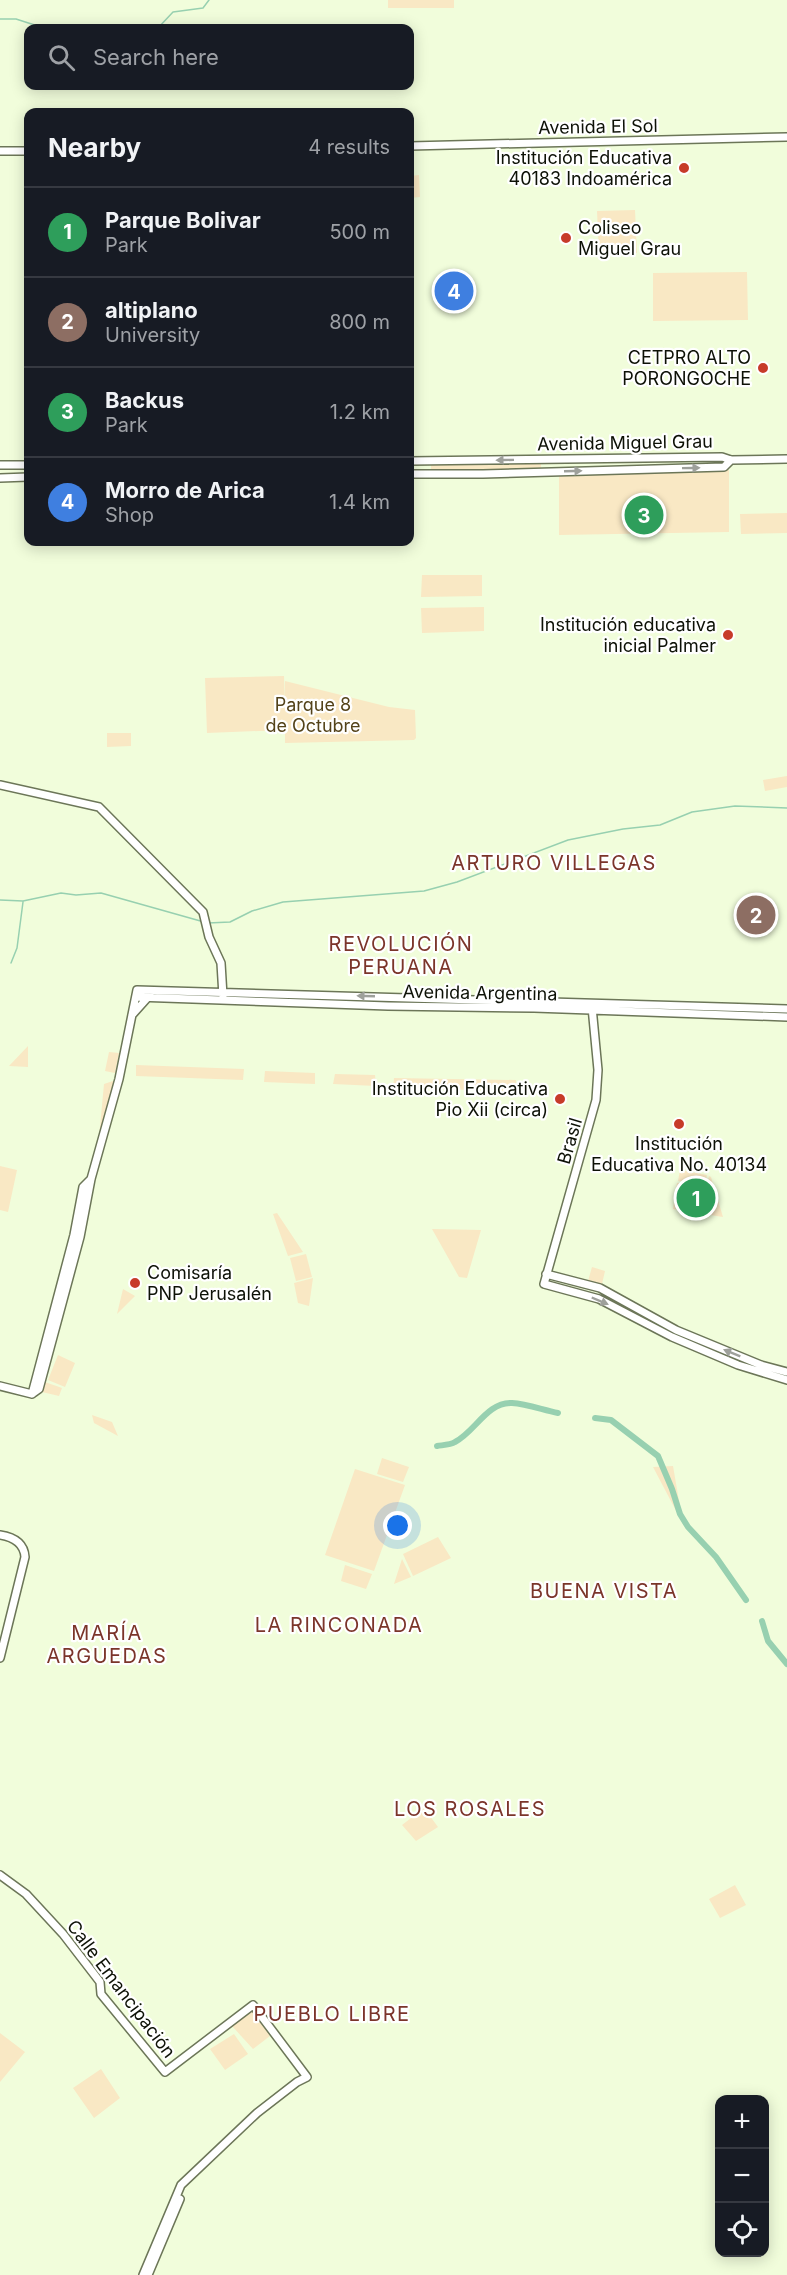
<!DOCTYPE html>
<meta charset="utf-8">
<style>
:root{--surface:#171b24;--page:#242831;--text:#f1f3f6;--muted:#9ea1a6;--line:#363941;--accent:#8c9099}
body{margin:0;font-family:Inter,sans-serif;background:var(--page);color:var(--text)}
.controls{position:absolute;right:18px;bottom:18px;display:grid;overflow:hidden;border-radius:12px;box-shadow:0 3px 15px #0003}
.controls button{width:54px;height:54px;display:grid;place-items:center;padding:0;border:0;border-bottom:2px solid var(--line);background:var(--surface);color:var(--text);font:30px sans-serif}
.you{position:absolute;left:398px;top:1526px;width:21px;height:21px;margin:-15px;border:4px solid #fff;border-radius:50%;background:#1a73e8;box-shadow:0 0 0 9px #1a73e833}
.badge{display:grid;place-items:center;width:39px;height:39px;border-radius:50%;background:var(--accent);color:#fff;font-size:20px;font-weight:700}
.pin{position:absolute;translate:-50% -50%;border:3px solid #fff;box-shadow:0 2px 6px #0006}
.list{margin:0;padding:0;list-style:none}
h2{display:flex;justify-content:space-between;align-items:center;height:78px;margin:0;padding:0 24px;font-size:26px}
h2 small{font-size:20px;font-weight:400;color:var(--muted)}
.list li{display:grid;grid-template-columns:39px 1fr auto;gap:18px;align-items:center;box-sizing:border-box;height:90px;padding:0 24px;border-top:2px solid var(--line)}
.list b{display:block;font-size:22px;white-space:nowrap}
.list p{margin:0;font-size:20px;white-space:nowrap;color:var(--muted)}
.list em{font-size:20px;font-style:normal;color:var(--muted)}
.icon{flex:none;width:33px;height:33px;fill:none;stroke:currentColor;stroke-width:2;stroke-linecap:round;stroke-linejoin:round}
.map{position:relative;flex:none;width:787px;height:2275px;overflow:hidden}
.search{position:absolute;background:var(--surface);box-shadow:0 3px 15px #0003;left:24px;top:24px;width:390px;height:66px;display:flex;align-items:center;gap:15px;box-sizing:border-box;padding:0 21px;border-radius:12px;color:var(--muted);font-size:22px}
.panel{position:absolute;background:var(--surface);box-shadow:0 3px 15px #0003;left:24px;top:108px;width:390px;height:438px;border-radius:12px}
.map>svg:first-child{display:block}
.green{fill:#f9e8c4}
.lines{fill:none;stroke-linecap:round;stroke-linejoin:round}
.stream{stroke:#97d0b0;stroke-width:1.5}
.canal{stroke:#97d0b0;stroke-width:6}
.tertiary-casing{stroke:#6c7658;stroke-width:10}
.tertiary{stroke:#fff;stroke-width:7}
.oneway{fill:#9ea09b}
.poi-dot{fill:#c73b29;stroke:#fff;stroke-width:2}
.labels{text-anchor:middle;stroke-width:4.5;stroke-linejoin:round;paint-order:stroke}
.street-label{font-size:18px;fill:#0d1106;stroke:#fff}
.poi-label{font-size:18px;fill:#0d1106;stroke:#fff;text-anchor:end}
.park-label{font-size:18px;fill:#54431a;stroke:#fff}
.neighbourhood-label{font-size:20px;letter-spacing:1.5px;fill:#7b352a;stroke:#fff}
</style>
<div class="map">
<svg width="787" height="2275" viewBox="0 0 787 2275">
<rect width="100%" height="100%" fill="#f1fddb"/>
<path class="green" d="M 388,0 L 454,0 L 454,8 L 388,8 Z
M 419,175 L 420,197 L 410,198 L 410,176 Z
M 635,210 L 637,253 L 599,255 L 597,211 Z
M 747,272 L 748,320 L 653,321 L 653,273 Z
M 541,462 L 541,469 L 431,471 L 431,465 Z
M 729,470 L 729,532 L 559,535 L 559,476 Z
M 787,513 L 787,533 L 741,534 L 740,514 Z
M 422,575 L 482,575 L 482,596 L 421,597 Z
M 484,607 L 484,631 L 422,633 L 421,608 Z
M 284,676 L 285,704 L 285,681 L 389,707 L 415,710 L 416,738 L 414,740 L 285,743 L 285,730 L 207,733 L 205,678 Z
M 107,733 L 131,733 L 131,746 L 107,747 Z
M 787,776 L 787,787 L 765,791 L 763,780 Z
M 28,1046 L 28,1067 L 9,1066 Z
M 109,1052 L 119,1053 L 115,1073 L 105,1071 Z
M 136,1065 L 244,1069 L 243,1080 L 136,1076 Z
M 265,1071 L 315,1073 L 315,1084 L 264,1082 Z
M 335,1074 L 375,1075 L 376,1086 L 333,1084 Z
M 394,1078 L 516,1080 L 516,1091 L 393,1088 Z
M 113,1081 L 116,1084 L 96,1169 L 104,1084 Z
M 0,1166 L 17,1170 L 8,1212 L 0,1210 Z
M 680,1170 L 707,1175 L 705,1185 L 678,1181 Z
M 709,1176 L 711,1177 L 723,1217 L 673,1209 L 677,1183 L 706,1187 Z
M 277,1213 L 303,1252 L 288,1256 L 273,1214 Z
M 432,1229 L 481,1230 L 467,1278 L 459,1277 Z
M 306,1254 L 312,1277 L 296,1281 L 290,1258 Z
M 592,1267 L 605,1271 L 602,1284 L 588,1281 Z
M 313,1278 L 309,1306 L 298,1303 L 294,1283 Z
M 123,1289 L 135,1296 L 117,1314 Z
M 58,1355 L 75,1363 L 65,1387 L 48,1380 Z
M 45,1382 L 62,1388 L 59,1396 L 42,1392 Z
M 92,1415 L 112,1422 L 118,1436 L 94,1423 Z
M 382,1458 L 409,1467 L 403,1482 L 377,1474 Z
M 673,1466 L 683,1524 L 653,1467 Z
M 355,1469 L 405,1485 L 374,1571 L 325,1555 Z
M 438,1537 L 451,1558 L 413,1576 L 403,1554 Z
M 402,1559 L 411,1577 L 394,1584 Z
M 345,1565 L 372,1574 L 366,1589 L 341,1581 Z
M 424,1808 L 438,1827 L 416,1841 L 402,1825 Z
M 735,1885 L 746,1905 L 720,1918 L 709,1899 Z
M 254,2009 L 270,2036 L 253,2049 L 232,2026 Z
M 0,2033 L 25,2052 L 0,2082 Z
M 234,2034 L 248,2054 L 225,2070 L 210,2049 Z
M 101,2069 L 120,2098 L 94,2118 L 73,2088 Z"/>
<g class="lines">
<path class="stream" d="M 0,19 L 16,19 L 44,28
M 158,28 L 173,12 L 203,8 L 209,0
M 0,900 L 23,901 L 61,893 L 76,895 L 101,893 L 204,922
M 208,923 L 230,922 L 252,911 L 283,902 L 424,891 L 457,882 L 568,840 L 623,829 L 660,825 L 692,812 L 735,806 L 787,808
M 11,963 L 17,948 L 23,902"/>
<path class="canal" d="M 595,1418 L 611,1420 L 658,1456 L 672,1489 L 680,1514 L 688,1527 L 716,1557 L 746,1600
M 437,1446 C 443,1445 450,1445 455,1442 C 475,1432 487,1402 512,1403 C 527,1404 543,1410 558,1413
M 762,1621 L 768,1641 L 787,1664"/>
<defs>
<path id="tertiary" d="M 410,146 L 787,137
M 0,151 L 28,151
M 410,461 L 722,457 L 731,460 L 787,459
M 0,465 L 28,465
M 410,474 L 483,474 L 724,467 L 731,460
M 0,478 L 28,477
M 0,785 L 99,807 L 203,912 L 209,937 L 221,963 L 223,996
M 136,997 L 388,1006 L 534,1008 L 787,1017
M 592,1007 L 598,1070 L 596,1100 L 544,1284 L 599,1299 L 672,1337 L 738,1365 L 787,1380
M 132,1015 L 150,995
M 546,1274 L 600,1288 L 676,1330 L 761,1365 L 787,1372
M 0,1386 L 32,1394
M 32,1394 L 39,1389 L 80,1237 L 91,1179 L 119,1079 L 137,990 L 787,1009
M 32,1394 L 74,1235 L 83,1187 L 91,1179
M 0,1535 C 13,1537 24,1543 25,1557 L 0,1658
M 0,1875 L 26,1894 L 63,1934 L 100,1982 L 101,1994 L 165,2072 L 253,2005 L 307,2077 L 297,2082 L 257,2113 L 181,2185 L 143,2275
M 148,2275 L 180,2199"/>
</defs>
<use href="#tertiary" class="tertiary-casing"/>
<use href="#tertiary" class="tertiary"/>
</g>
<defs><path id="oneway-solid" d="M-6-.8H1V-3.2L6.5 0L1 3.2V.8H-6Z" transform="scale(1.5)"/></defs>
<g class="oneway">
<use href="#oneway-solid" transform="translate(505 460) rotate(179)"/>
<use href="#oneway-solid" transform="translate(691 468) rotate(-1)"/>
<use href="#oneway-solid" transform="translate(573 471) rotate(-2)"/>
<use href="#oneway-solid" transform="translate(366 996) rotate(-178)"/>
<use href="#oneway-solid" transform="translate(600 1301) rotate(23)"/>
<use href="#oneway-solid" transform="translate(732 1353) rotate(-158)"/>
</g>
<g class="poi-dot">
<circle cx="684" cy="168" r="6"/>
<circle cx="566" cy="238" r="6"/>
<circle cx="763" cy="368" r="6"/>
<circle cx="728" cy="635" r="6"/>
<circle cx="560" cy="1099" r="6"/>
<circle cx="679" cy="1124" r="6"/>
<circle cx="135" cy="1283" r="6"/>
</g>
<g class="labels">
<g class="street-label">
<text transform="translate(598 127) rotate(-1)" y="6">Avenida El Sol</text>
<text transform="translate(625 443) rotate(-1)" y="6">Avenida Miguel Grau</text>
<text transform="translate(480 993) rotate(1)" y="6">Avenida Argentina</text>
<text transform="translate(570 1141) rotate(-74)" y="6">Brasil</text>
<text transform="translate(121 1989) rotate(53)" y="6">Calle Emancipación</text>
</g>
<g class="poi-label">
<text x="672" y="164">Institución Educativa<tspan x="672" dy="21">40183 Indoamérica</tspan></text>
<text x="578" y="234" text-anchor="start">Coliseo<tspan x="578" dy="21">Miguel Grau</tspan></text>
<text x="751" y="364">CETPRO ALTO<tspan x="751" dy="21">PORONGOCHE</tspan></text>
<text x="716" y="631">Institución educativa<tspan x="716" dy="21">inicial Palmer</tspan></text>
<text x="548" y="1095">Institución Educativa<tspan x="548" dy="21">Pio Xii (circa)</tspan></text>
<text x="679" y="1150" text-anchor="middle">Institución<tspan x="679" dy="21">Educativa No. 40134</tspan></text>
<text x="147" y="1279" text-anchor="start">Comisaría<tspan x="147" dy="21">PNP Jerusalén</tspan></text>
</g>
<g class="park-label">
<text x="313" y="711">Parque 8<tspan x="313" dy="21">de Octubre</tspan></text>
</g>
<g class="neighbourhood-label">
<text x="554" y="870">ARTURO VILLEGAS</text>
<text x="401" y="951">REVOLUCIÓN<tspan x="401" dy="23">PERUANA</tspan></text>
<text x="604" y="1598">BUENA VISTA</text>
<text x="339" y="1632">LA RINCONADA</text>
<text x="107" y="1640">MARÍA<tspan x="107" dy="23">ARGUEDAS</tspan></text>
<text x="470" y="1816">LOS ROSALES</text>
<text x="332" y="2021">PUEBLO LIBRE</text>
</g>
</g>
</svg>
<div class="controls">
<button>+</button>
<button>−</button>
<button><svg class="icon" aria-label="locate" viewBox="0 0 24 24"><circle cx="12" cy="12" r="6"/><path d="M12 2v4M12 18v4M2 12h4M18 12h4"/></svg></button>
</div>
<div class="you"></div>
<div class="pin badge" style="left:696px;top:1198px;background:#2e9e5b">1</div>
<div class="pin badge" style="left:756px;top:915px;background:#8d6e63">2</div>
<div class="pin badge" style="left:644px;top:515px;background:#2e9e5b">3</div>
<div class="pin badge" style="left:454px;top:291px;background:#3f7fe0">4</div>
<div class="search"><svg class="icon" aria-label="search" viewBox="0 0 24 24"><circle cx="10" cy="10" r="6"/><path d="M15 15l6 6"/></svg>Search here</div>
<section class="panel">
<h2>Nearby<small>4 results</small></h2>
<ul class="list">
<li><span class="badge" style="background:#2e9e5b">1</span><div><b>Parque Bolivar</b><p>Park</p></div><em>500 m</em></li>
<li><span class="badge" style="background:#8d6e63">2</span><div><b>altiplano</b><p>University</p></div><em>800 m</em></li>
<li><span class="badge" style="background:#2e9e5b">3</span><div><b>Backus</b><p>Park</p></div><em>1.2 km</em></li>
<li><span class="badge" style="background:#3f7fe0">4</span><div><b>Morro de Arica</b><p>Shop</p></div><em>1.4 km</em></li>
</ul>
</section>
</div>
